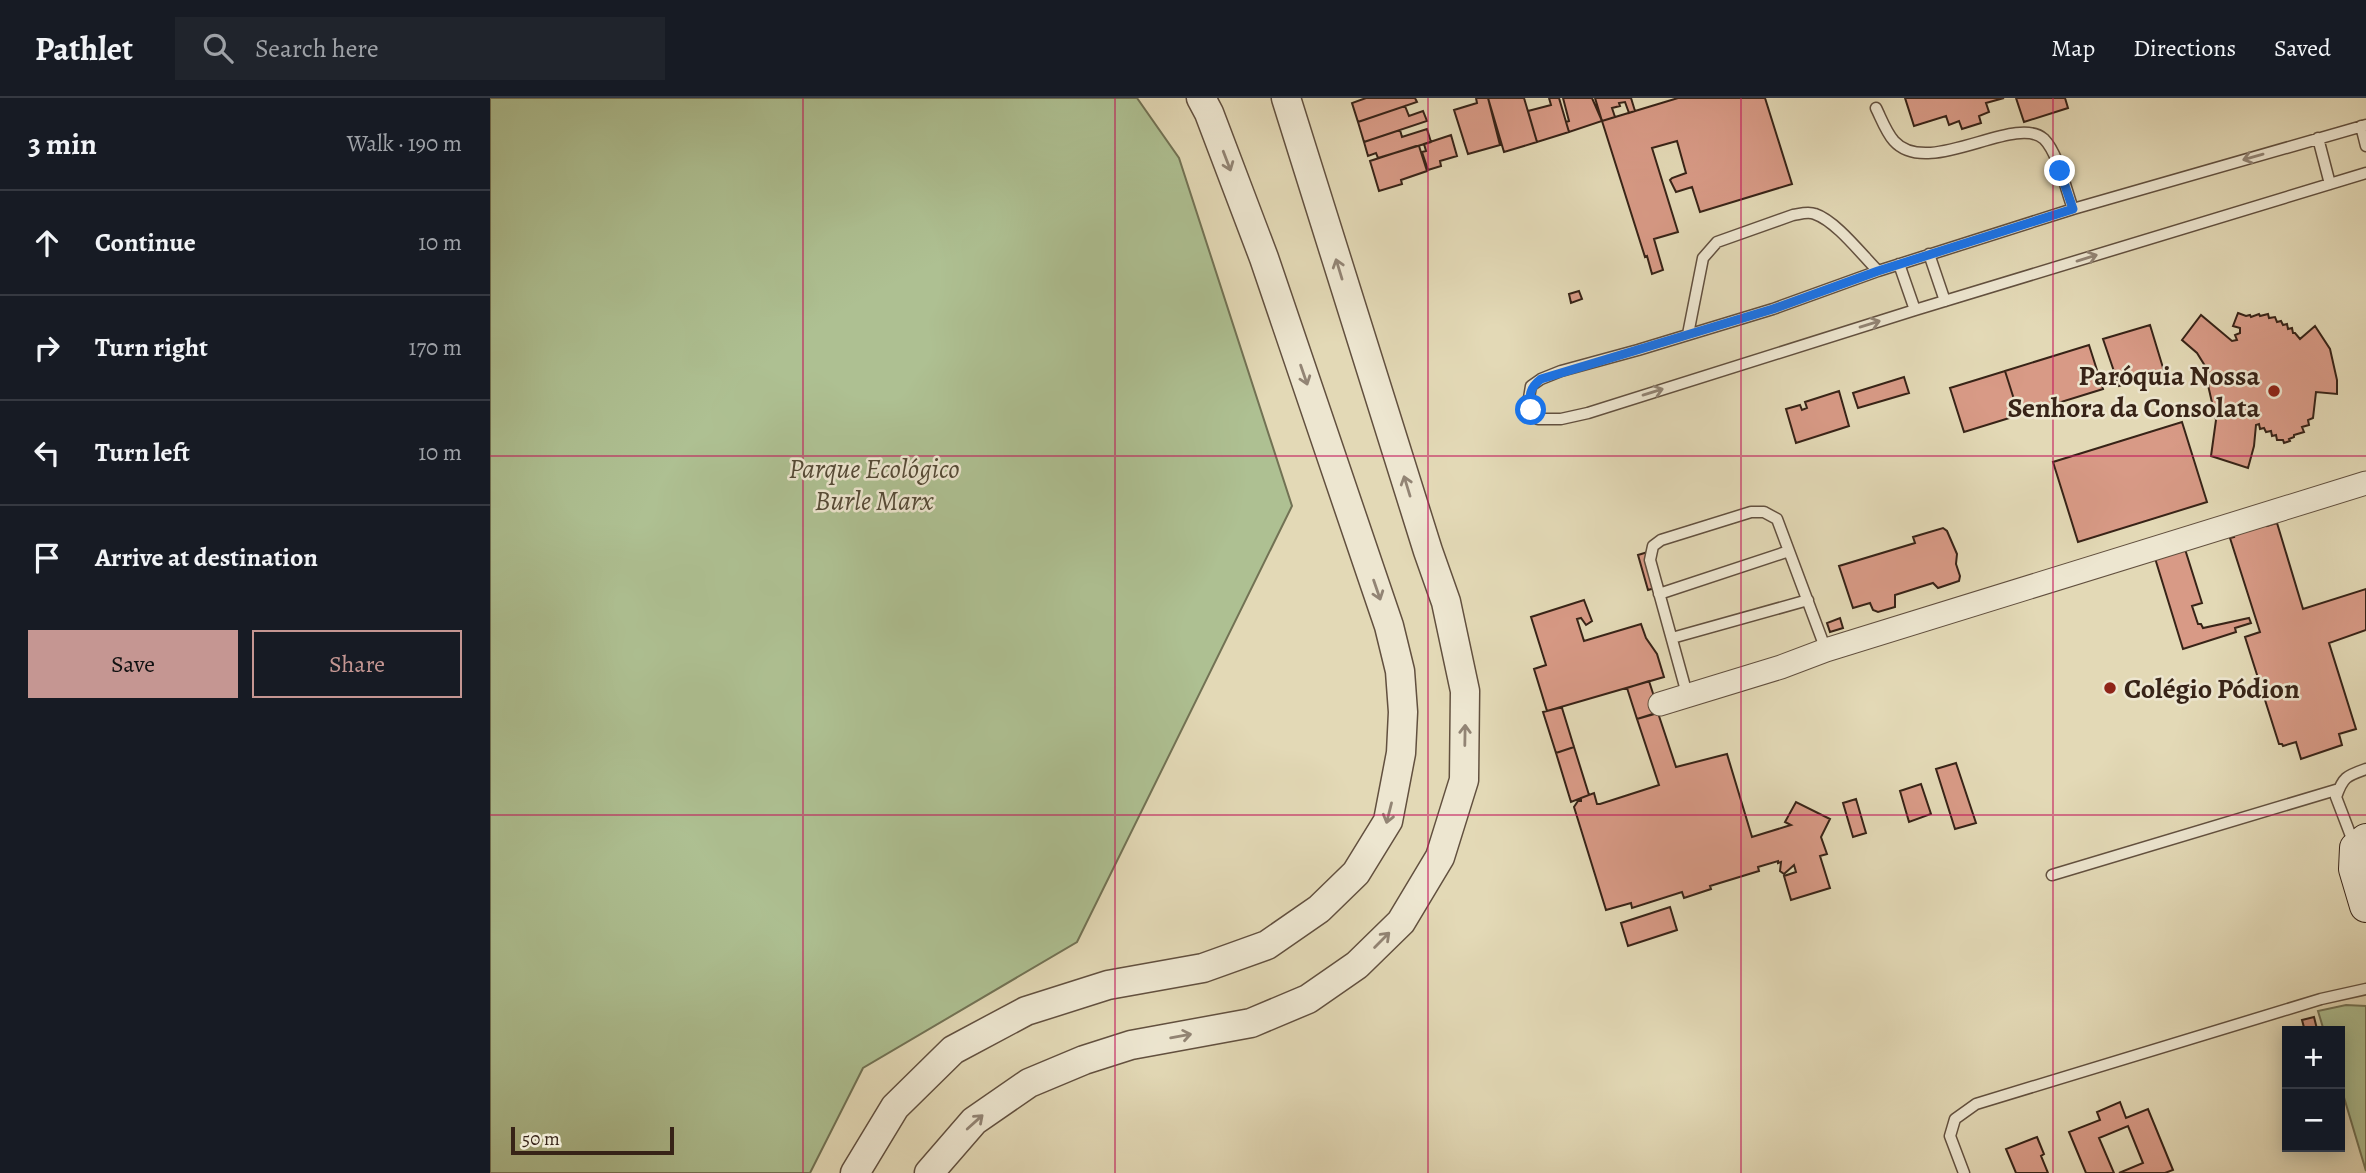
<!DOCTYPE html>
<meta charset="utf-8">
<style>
:root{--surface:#171b24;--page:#20242c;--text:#f1f3f6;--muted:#9ea1a6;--line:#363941;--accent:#c59692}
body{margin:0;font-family:Alegreya,serif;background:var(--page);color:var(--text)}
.controls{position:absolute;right:21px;bottom:21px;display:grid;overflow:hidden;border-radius:0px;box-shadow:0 4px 18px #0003}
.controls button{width:63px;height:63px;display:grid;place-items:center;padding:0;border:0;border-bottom:2px solid var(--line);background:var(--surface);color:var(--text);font:35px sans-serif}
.scale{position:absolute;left:21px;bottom:18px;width:163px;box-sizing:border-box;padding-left:7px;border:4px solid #372317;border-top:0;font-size:19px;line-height:24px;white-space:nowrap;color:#372317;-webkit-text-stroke:5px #ede6d0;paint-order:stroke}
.stop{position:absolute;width:21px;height:21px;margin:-16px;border:5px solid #1a73e8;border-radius:50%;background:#fff}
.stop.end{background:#1a73e8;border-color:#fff;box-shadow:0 2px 7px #0008}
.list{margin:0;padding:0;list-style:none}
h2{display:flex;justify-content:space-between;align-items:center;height:91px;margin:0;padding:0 28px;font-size:30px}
h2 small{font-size:23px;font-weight:400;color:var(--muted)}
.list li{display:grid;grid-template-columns:46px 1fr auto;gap:21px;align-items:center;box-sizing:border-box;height:105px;padding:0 28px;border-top:2px solid var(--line)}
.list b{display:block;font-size:26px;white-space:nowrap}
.list em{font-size:23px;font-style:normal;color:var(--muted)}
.actions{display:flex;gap:14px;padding:21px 28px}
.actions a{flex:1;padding:16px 0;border:2px solid var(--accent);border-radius:0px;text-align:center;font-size:24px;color:var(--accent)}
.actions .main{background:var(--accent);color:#111}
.icon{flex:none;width:38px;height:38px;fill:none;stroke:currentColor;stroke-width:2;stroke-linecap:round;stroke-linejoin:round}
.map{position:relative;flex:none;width:1876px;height:1075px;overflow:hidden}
header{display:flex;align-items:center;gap:42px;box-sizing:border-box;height:98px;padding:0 35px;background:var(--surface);border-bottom:2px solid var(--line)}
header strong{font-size:33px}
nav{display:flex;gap:38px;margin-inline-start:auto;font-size:24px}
.search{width:490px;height:63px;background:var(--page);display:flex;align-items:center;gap:18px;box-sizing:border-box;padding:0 24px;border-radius:0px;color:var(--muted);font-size:26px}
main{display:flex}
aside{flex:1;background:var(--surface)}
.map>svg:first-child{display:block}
.green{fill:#aec092;stroke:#727254;stroke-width:2}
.building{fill:#d89a86;stroke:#372317;stroke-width:2}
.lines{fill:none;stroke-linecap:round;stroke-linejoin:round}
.service-casing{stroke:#62503f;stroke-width:13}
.minor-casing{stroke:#62503f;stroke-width:25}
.tertiary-casing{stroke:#62503f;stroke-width:31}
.secondary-casing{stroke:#372317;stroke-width:34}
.service{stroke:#ede6d0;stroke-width:10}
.minor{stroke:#ede6d0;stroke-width:23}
.tertiary{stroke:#ede6d0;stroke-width:28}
.secondary{stroke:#ede6d0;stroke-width:32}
.oneway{stroke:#928474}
.route{stroke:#1a73e8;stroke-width:9}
.grid{fill:none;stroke:#c2185b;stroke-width:2;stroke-opacity:0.55}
.poi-dot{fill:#8f2418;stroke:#ede6d0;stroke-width:2.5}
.labels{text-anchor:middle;stroke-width:5;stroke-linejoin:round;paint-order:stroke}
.poi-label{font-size:28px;font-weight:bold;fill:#372317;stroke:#ede6d0;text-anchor:end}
.park-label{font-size:28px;font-style:italic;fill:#554a36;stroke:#ede6d0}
</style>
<header>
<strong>Pathlet</strong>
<div class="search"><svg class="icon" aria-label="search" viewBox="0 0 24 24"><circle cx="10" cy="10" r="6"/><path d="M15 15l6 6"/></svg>Search here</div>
<nav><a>Map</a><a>Directions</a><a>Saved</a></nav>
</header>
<main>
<aside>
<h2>3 min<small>Walk · 190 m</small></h2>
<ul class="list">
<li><svg class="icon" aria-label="ahead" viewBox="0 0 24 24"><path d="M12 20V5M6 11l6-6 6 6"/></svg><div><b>Continue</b></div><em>10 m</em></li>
<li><svg class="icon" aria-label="right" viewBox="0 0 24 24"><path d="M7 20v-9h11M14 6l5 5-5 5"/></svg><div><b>Turn right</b></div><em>170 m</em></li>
<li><svg class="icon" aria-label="left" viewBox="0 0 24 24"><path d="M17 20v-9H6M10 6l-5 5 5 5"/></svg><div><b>Turn left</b></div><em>10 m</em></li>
<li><svg class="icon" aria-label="arrive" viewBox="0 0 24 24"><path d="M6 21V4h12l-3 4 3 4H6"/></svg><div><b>Arrive at destination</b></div></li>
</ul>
<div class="actions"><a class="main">Save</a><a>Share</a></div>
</aside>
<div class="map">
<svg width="1876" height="1075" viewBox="0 0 1876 1075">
<rect width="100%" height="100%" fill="#e3d9b6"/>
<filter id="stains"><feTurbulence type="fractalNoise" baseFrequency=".00286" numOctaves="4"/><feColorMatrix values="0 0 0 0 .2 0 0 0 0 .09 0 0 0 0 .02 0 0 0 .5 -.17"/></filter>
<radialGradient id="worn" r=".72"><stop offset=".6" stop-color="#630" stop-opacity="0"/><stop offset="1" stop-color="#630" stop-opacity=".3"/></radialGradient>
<path class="green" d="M 0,0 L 647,0 L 689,60 L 802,408 L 587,844 L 373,970 L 320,1075 L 0,1075 Z
M 1856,907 L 1876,908 L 1876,1073 L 1850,986 L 1850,933 L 1834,933 L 1828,913 Z"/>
<path class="building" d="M 876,0 L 925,0 L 927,4 L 868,24 L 862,5 Z
M 986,0 L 998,0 L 1010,47 L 978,56 L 964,12 L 987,5 Z
M 998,0 L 1034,0 L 1047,44 L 1014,54 Z
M 1059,0 L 1069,0 L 1079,34 L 1047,44 L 1038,13 L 1061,7 Z
M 1073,0 L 1102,0 L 1112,23 L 1079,34 L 1076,24 L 1079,23 Z
M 1105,0 L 1141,0 L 1145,13 L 1139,15 L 1135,4 L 1129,5 L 1130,8 L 1122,10 L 1125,19 L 1112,23 Z
M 1188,0 L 1275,0 L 1302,86 L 1210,114 L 1202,89 L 1186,94 L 1180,82 L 1182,80 L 1196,75 L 1187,43 L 1162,50 L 1188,134 L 1164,141 L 1173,172 L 1162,176 L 1157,158 L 1155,159 L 1112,23 Z
M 1415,0 L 1514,0 L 1496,5 L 1499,14 L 1489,18 L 1491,25 L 1472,31 L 1469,23 L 1459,27 L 1456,18 L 1424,28 Z
M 1526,0 L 1575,0 L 1578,10 L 1534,24 Z
M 915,8 L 919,18 L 933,13 L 937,23 L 874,44 L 868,24 Z
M 937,31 L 941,44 L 888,60 L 886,55 L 878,58 L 874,44 L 910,32 L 912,39 Z
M 961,37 L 967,58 L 950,63 L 951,68 L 938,72 L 932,54 L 936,53 L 934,46 Z
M 926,48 L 929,48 L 937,73 L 911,82 L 912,86 L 889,93 L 880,63 Z
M 1089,193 L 1092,201 L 1081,205 L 1079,196 Z
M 1748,215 L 1756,218 L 1760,217 L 1761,219 L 1769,216 L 1770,218 L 1778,216 L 1779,220 L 1785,219 L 1787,224 L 1791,223 L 1793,227 L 1797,226 L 1798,231 L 1802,230 L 1803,235 L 1805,235 L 1810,241 L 1825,228 L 1840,251 L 1847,282 L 1847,296 L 1826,294 L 1823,320 L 1818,322 L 1819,327 L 1812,329 L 1814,334 L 1804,337 L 1804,339 L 1799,341 L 1800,343 L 1794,345 L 1793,342 L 1787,342 L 1786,337 L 1782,338 L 1781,333 L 1776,334 L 1774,330 L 1770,331 L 1769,326 L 1766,327 L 1764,348 L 1758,370 L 1721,358 L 1726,322 L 1718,287 L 1725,284 L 1707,255 L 1692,242 L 1711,217 L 1742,243 L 1747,242 L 1745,237 L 1750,235 L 1750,230 L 1743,228 Z
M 1660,227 L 1674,273 L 1629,288 L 1613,241 Z
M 1599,247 L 1613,291 L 1529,317 L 1515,273 Z
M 1515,273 L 1529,317 L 1474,334 L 1460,290 Z
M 1414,279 L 1419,295 L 1368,310 L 1363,295 Z
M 1349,293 L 1359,328 L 1306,345 L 1296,311 L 1310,307 L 1312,312 L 1317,310 L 1315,304 Z
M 1692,324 L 1717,404 L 1588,444 L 1563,364 Z
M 1775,422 L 1777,428 L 1787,425 L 1813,511 L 1876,491 L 1876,532 L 1839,545 L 1866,631 L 1849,636 L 1852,647 L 1811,661 L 1806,644 L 1793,648 L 1792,646 L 1789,646 L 1755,539 L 1770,534 L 1740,440 L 1744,439 L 1742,433 Z
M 1453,430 L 1457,433 L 1467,456 L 1466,466 L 1470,478 L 1469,483 L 1448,490 L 1443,485 L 1405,497 L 1405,509 L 1388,514 L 1383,512 L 1380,505 L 1363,510 L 1349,468 L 1425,445 L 1423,439 Z
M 1694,448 L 1712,505 L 1702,508 L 1708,526 L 1711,526 L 1713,530 L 1759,520 L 1761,525 L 1745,530 L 1746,534 L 1693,551 L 1664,457 Z
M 1161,453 L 1172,488 L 1158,492 L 1148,457 Z
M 1094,502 L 1102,523 L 1096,527 L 1091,520 L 1087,521 L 1094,543 L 1151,526 L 1156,540 L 1167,556 L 1174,579 L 1057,613 L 1044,571 L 1056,567 L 1041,519 Z
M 1350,520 L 1353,530 L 1340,534 L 1337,525 Z
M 1159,583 L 1169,614 L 1147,621 L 1137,590 Z
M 1069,610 L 1072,610 L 1084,649 L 1066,655 L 1053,614 Z
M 1168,615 L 1186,669 L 1237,656 L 1262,739 L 1301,727 L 1295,724 L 1306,704 L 1340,721 L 1331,739 L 1337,756 L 1330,758 L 1340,790 L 1301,802 L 1294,778 L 1306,774 L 1304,767 L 1294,776 L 1290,773 L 1291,764 L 1288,765 L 1288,763 L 1268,769 L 1269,773 L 1220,788 L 1221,791 L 1194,800 L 1192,794 L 1142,810 L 1141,805 L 1116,812 L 1084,709 L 1088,703 L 1091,703 L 1091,700 L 1104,695 L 1107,706 L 1110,706 L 1169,687 L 1147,621 Z
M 1084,649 L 1099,697 L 1081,704 L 1066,655 Z
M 1466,665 L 1486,725 L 1465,731 L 1446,671 Z
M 1431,686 L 1441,716 L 1419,724 L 1410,693 Z
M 1366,701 L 1376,735 L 1363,739 L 1353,705 Z
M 1180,809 L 1187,832 L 1138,848 L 1131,825 Z
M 1824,919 L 1827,931 L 1815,933 L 1812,922 Z
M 1630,1004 L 1636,1020 L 1658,1011 L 1683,1072 L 1675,1075 L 1629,1075 L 1653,1065 L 1638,1028 L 1609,1040 L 1624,1075 L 1596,1075 L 1579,1034 L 1610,1022 L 1607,1014 Z
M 1547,1039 L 1554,1056 L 1551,1058 L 1558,1075 L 1526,1075 L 1516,1051 Z"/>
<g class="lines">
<defs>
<path id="service" d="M 1386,10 C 1391,20 1396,34 1404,43 C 1438,81 1525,15 1554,41 C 1568,55 1576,92 1583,111
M 1876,27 L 1583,111 L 1388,173 L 1283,211 L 1148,252 L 1071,273 L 1051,281 L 1041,288 L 1039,300 L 1041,312 L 1048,321 L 1071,321 L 1098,315 L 1425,212 L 1876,75
M 1871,28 L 1876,48
M 1828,40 L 1840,86
M 1439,156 L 1455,203
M 1409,166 L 1425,212
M 1198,236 L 1213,160 L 1227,144 L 1303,117 C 1310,116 1318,113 1325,116 C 1346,123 1372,157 1388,173
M 1169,496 L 1299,453
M 1182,540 L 1318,502
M 1197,596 L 1160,462 L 1163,448 L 1171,442 L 1261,414 L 1274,414 L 1287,421 L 1336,552
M 1864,746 L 1846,699 C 1853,679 1856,678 1876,671
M 1562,777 L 1849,691
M 1474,1075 L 1460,1038 L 1465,1021 L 1486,1006 L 1831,901 L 1876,891"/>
<path id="minor" d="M 1170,606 L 1291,569 L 1336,552 L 1876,385"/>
<path id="tertiary" d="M 365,1075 L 405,1009 L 463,952 L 536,913 L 618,887 L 713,870 L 777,847 L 829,811 L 866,775 L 898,723 L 911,655 L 913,614 L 910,573 L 899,528 L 774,160 L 719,15 L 711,0
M 439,1075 L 484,1023 L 539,985 L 594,962 L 641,947 L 761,925 L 818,901 L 867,867 L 911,824 L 950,759 L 974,682 L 975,593 L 956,504 L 938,453 L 796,0"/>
<path id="secondary" d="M 1876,742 L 1866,750 L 1865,771 L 1876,808"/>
</defs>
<use href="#service" class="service-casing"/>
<use href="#minor" class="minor-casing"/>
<use href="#tertiary" class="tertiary-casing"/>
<use href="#secondary" class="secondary-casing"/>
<use href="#service" class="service"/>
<use href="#minor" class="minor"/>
<use href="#tertiary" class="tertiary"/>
<use href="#secondary" class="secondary"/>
</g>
<defs><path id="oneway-shaft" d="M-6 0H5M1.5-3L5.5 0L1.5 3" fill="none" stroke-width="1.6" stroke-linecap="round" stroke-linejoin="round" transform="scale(1.75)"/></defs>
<g class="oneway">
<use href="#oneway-shaft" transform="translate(1763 59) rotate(164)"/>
<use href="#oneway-shaft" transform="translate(737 63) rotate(69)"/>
<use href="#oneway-shaft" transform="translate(1597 160) rotate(-17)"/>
<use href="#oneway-shaft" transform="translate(849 171) rotate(-107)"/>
<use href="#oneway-shaft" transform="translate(1380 226) rotate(-17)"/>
<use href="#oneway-shaft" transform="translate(814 277) rotate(71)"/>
<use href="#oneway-shaft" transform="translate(1163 294) rotate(-17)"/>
<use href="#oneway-shaft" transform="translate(917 388) rotate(-107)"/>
<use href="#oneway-shaft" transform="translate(887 492) rotate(71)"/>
<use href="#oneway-shaft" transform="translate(975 637) rotate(-89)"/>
<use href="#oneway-shaft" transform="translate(899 715) rotate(104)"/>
<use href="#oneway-shaft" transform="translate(892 842) rotate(-45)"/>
<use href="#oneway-shaft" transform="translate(691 938) rotate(-10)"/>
<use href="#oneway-shaft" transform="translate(485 1024) rotate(-42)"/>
</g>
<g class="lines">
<path class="route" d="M 1041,312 C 1039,298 1039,290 1051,281 L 1283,211 L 1388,173 L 1583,111 L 1570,73"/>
</g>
<path class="grid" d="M 313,0 L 313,1075M 625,0 L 625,1075M 938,0 L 938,1075M 1251,0 L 1251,1075M 1563,0 L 1563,1075M 0,358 L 1876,358M 0,717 L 1876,717"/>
<g class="poi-dot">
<circle cx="1784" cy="293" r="7"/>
<circle cx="1620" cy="590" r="7"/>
</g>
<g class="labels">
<g class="poi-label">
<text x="1770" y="287">Paróquia Nossa<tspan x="1770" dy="32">Senhora da Consolata</tspan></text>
<text x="1634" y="600" text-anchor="start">Colégio Pódion</text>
</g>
<g class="park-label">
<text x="384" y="380">Parque Ecológico<tspan x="384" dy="32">Burle Marx</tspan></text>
</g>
</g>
<rect width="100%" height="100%" filter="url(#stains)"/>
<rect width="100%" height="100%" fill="url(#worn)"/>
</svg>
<div class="controls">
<button>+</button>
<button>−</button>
</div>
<div class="scale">50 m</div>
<div class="stop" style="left:1041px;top:312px"></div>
<div class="stop end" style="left:1570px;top:73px"></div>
</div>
</main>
